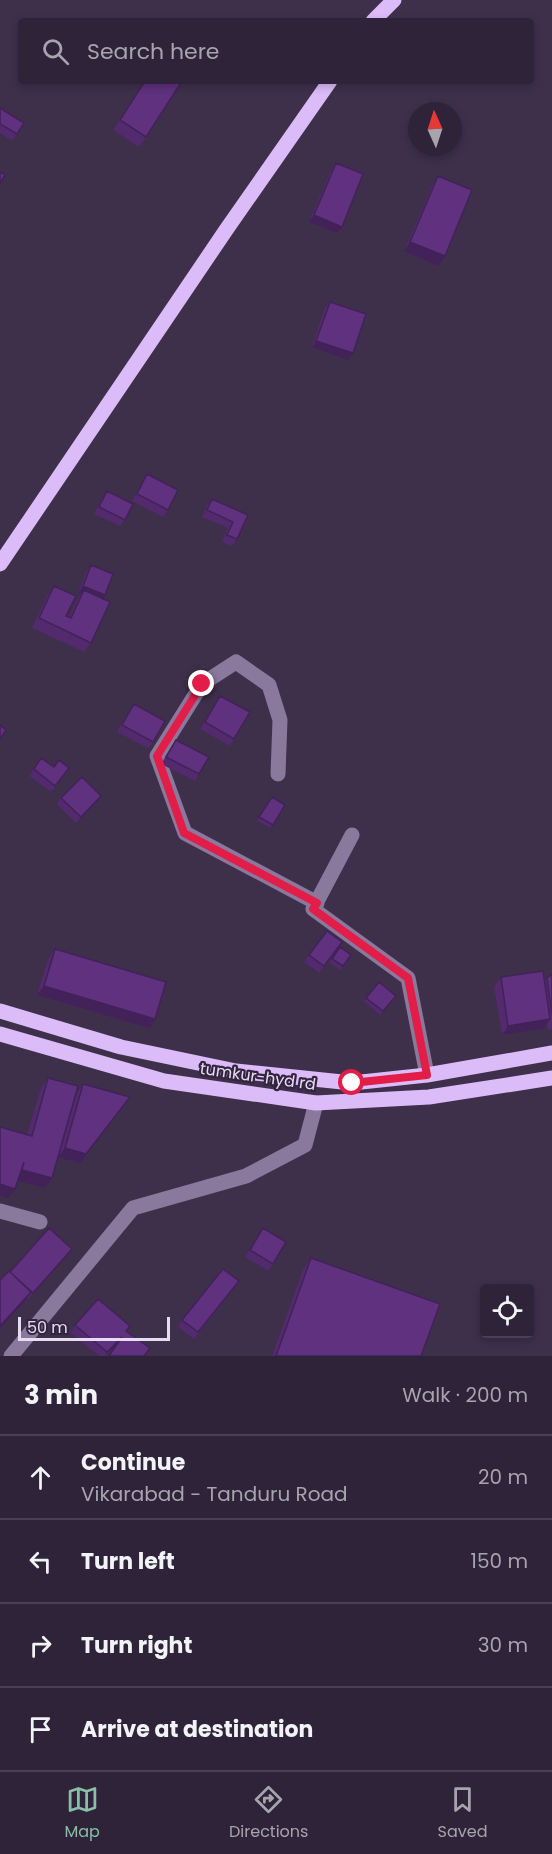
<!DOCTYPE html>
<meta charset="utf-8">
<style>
:root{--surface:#2e2338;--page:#3a2f43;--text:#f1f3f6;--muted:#a7a4ae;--line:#494053;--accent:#8abfa5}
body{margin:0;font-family:Poppins,sans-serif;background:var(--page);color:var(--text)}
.controls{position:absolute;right:18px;bottom:18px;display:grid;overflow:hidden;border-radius:6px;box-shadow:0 3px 9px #0003}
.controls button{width:54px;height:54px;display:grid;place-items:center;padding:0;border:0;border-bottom:2px solid var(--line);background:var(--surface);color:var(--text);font:30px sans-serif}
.compass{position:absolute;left:408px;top:102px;width:54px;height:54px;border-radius:50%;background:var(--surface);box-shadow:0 3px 9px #0003;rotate:357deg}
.scale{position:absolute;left:18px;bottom:15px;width:152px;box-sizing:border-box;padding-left:6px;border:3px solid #e7ddf0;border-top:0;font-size:16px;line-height:21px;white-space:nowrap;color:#e7ddf0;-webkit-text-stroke:4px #342441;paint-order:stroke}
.stop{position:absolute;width:18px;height:18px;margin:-14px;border:4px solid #e11d48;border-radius:50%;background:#fff}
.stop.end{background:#e11d48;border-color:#fff;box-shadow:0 2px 6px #0008}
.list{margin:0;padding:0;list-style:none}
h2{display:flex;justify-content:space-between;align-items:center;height:78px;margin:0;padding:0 24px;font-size:26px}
h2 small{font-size:20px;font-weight:400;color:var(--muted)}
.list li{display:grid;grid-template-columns:39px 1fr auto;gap:18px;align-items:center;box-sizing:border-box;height:84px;padding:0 24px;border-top:2px solid var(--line)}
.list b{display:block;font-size:22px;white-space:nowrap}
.list p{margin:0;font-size:20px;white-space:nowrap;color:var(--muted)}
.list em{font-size:20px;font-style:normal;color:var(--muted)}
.icon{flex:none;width:33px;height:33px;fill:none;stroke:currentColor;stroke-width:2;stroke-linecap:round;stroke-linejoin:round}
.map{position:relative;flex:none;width:552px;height:1356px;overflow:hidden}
.search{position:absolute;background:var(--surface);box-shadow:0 3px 9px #0003;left:18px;right:18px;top:18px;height:66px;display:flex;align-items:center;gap:15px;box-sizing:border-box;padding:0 21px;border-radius:6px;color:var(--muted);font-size:22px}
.sheet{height:414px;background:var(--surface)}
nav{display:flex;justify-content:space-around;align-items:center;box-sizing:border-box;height:84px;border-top:2px solid var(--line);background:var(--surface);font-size:16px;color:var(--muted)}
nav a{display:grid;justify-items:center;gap:3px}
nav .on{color:var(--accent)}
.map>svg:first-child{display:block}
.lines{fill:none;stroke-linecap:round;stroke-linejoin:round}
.minor{stroke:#8b789d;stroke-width:15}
.major{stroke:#dcbcf8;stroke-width:15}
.wall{fill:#522a6d}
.shaded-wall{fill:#422259}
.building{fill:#5f317f;stroke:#422259;stroke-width:1.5}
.route{stroke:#e11d48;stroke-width:8}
.labels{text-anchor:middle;stroke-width:4.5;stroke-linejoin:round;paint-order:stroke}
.street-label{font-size:16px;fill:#e7ddf0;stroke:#342441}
</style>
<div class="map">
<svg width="552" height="1356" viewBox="0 0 552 1356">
<rect width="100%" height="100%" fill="#3e2f4b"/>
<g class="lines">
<path class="minor" d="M 278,774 L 280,720 L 269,685 L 236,662 L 202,684 L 157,756 L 185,833 L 317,903
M 352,835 L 313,909 L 408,978 L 427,1075
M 0,1211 L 40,1222
M 11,1356 L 133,1208 L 246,1176 L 305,1145 L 316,1103"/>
<path class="major" d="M 373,21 L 394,0
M 0,564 L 226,230 L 330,81
M 0,1011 L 121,1047 L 236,1071 L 352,1083 L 427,1075 L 552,1053
M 0,1034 L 164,1081 L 316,1103 L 429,1097 L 552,1078"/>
</g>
<path class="wall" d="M 145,81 L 146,137 L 139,147 L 113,130 Z
M 0,108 L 24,123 L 12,141 L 0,133 Z
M 336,163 L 337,233 L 309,222 L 331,170 Z
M 438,176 L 445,256 L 438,266 L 404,251 L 432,186 Z
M 330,302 L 348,360 L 312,347 L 325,308 Z
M 147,474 L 168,510 L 163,517 L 132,501 L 143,481 Z
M 107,491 L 125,520 L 120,526 L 94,514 L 102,498 Z
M 212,499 L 248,515 L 237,539 L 232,546 L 222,542 L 228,528 L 202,517 L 207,505 Z
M 91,565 L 105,595 L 102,599 L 91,643 L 84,652 L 32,628 L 47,596 L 54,586 L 66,616 L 69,617 L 77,600 L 81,594 L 78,593 L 86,572 Z
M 220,696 L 234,739 L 230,746 L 200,729 Z
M 134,704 L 153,742 L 148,748 L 117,732 Z
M 176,740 L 199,774 L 195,781 L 161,764 Z
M 41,758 L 65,774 L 51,792 L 29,776 Z
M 101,796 L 97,802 L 76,823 L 57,804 L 61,798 Z
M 272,797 L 285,805 L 270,828 L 257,821 Z
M 327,931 L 342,942 L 319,973 L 304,962 Z
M 340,947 L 351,955 L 340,970 L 329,962 Z
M 55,949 L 149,1028 L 37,995 L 48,959 Z
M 552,974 L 552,1029 L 548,1030 L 547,1023 L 543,1029 L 502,1035 L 494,987 L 501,977 L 544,981 L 547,978 Z
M 379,982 L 396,996 L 380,1015 L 364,1001 Z
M 48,1078 L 52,1178 L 45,1188 L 18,1180 L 8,1198 L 41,1088 Z
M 83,1084 L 130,1097 L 80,1163 L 58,1157 L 77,1093 Z
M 263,1228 L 273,1264 L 269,1271 L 245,1257 Z
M 67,1255 L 28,1299 L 27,1298 L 25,1301 L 10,1272 Z
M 311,1258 L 421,1356 L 272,1356 L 303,1270 Z
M 239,1281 L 194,1339 L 178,1327 L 182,1320 Z
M 75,1325 L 117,1344 L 106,1356 L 99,1356 L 70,1332 Z"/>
<path class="shaded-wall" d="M 314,215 L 342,227 L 337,233 L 309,222 Z
M 410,242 L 445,256 L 438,266 L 404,251 Z
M 316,341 L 353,353 L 348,360 L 312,347 Z
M 83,586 L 105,595 L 101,602 L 84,590 L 81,594 L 78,593 Z
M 101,796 L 97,802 L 76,823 L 81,817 Z
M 44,986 L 155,1019 L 149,1028 L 37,995 Z
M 550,1019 L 543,1029 L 502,1035 L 508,1026 Z
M 130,1097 L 80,1163 L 58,1157 L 65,1148 Z
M 22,1170 L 52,1178 L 45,1188 L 15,1180 Z
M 0,1184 L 15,1189 L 8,1198 L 0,1196 Z
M 31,1292 L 25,1301 L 0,1328 L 0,1326 Z
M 122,1337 L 118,1343 L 105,1356 L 107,1352 Z"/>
<path class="building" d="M 145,81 L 182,81 L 146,137 L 120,120 Z
M 0,108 L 24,123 L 17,134 L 0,124 Z
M 336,163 L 363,174 L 342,227 L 314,215 Z
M 0,172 L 5,175 L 0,183 Z
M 438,176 L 472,190 L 445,256 L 410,242 Z
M 330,302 L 366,314 L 353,353 L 316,341 Z
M 147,474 L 178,490 L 168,510 L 137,494 Z
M 107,491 L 133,504 L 125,520 L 99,507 Z
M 212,499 L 248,515 L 237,539 L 227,535 L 233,522 L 207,510 Z
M 91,565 L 113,574 L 105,595 L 83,586 Z
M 54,586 L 76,596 L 66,616 L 71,618 L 84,590 L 110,602 L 91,643 L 39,618 Z
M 220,696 L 250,712 L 234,739 L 205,722 Z
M 134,704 L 165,721 L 153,742 L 122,725 Z
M 0,725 L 6,730 L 0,739 Z
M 176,740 L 209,757 L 199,774 L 166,757 Z
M 41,758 L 54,767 L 59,760 L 69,768 L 55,786 L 34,769 Z
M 82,777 L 101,796 L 81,817 L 61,798 Z
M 272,797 L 285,805 L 273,825 L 259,817 Z
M 327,931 L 342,942 L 324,966 L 309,955 Z
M 340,947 L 351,955 L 343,966 L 332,959 Z
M 55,949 L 166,982 L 155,1019 L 44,986 Z
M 543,971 L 550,1019 L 508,1026 L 501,977 Z
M 552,974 L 552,1015 L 547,978 Z
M 379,982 L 396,996 L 383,1011 L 366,998 Z
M 48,1078 L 78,1086 L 52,1178 L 22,1170 L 24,1162 L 15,1189 L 0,1184 L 0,1127 L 32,1136 Z
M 83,1084 L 130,1097 L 86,1154 L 65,1148 Z
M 49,1228 L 72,1249 L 33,1293 L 10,1272 Z
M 263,1228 L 286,1242 L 273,1264 L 250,1250 Z
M 311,1258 L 440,1304 L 421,1356 L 276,1356 Z
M 223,1269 L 239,1281 L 198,1332 L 182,1320 Z
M 9,1271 L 31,1292 L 0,1326 L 0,1280 Z
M 98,1299 L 130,1326 L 126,1331 L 150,1348 L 144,1356 L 109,1356 L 122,1337 L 107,1352 L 75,1325 Z"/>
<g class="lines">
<path class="route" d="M 202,684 L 157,756 L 184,833 L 317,903 L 313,909 L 408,978 L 427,1075 L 352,1083"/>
</g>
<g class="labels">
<g class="street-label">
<text transform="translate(258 1076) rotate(8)" y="6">tumkur-hyd rd</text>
</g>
</g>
</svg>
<div class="controls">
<button><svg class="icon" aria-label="locate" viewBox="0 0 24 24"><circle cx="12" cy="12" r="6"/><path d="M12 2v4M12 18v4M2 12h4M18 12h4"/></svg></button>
</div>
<svg class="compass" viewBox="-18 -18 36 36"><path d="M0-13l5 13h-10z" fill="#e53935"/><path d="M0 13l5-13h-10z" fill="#a7a4ae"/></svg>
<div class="scale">50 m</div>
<div class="stop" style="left:352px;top:1083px"></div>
<div class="stop end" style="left:202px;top:684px"></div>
<div class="search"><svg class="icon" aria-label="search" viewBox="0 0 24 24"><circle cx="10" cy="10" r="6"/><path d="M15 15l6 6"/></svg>Search here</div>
</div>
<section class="sheet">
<h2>3 min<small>Walk · 200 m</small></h2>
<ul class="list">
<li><svg class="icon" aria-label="ahead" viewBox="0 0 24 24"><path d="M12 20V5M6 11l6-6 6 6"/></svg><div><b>Continue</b><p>Vikarabad - Tanduru Road</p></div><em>20 m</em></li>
<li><svg class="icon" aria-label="left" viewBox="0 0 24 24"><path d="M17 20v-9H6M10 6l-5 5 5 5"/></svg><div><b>Turn left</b></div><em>150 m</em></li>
<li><svg class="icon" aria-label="right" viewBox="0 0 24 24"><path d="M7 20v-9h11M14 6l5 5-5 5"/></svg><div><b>Turn right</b></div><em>30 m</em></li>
<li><svg class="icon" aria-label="arrive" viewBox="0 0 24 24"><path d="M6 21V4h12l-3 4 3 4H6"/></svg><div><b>Arrive at destination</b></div></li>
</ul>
</section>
<nav>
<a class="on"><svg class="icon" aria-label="map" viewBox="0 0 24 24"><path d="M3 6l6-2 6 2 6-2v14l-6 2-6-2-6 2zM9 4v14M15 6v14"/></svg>Map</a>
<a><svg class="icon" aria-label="directions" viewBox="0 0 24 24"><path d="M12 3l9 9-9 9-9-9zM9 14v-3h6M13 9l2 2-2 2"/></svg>Directions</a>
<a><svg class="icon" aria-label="saved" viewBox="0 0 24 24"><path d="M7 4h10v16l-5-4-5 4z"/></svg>Saved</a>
</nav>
